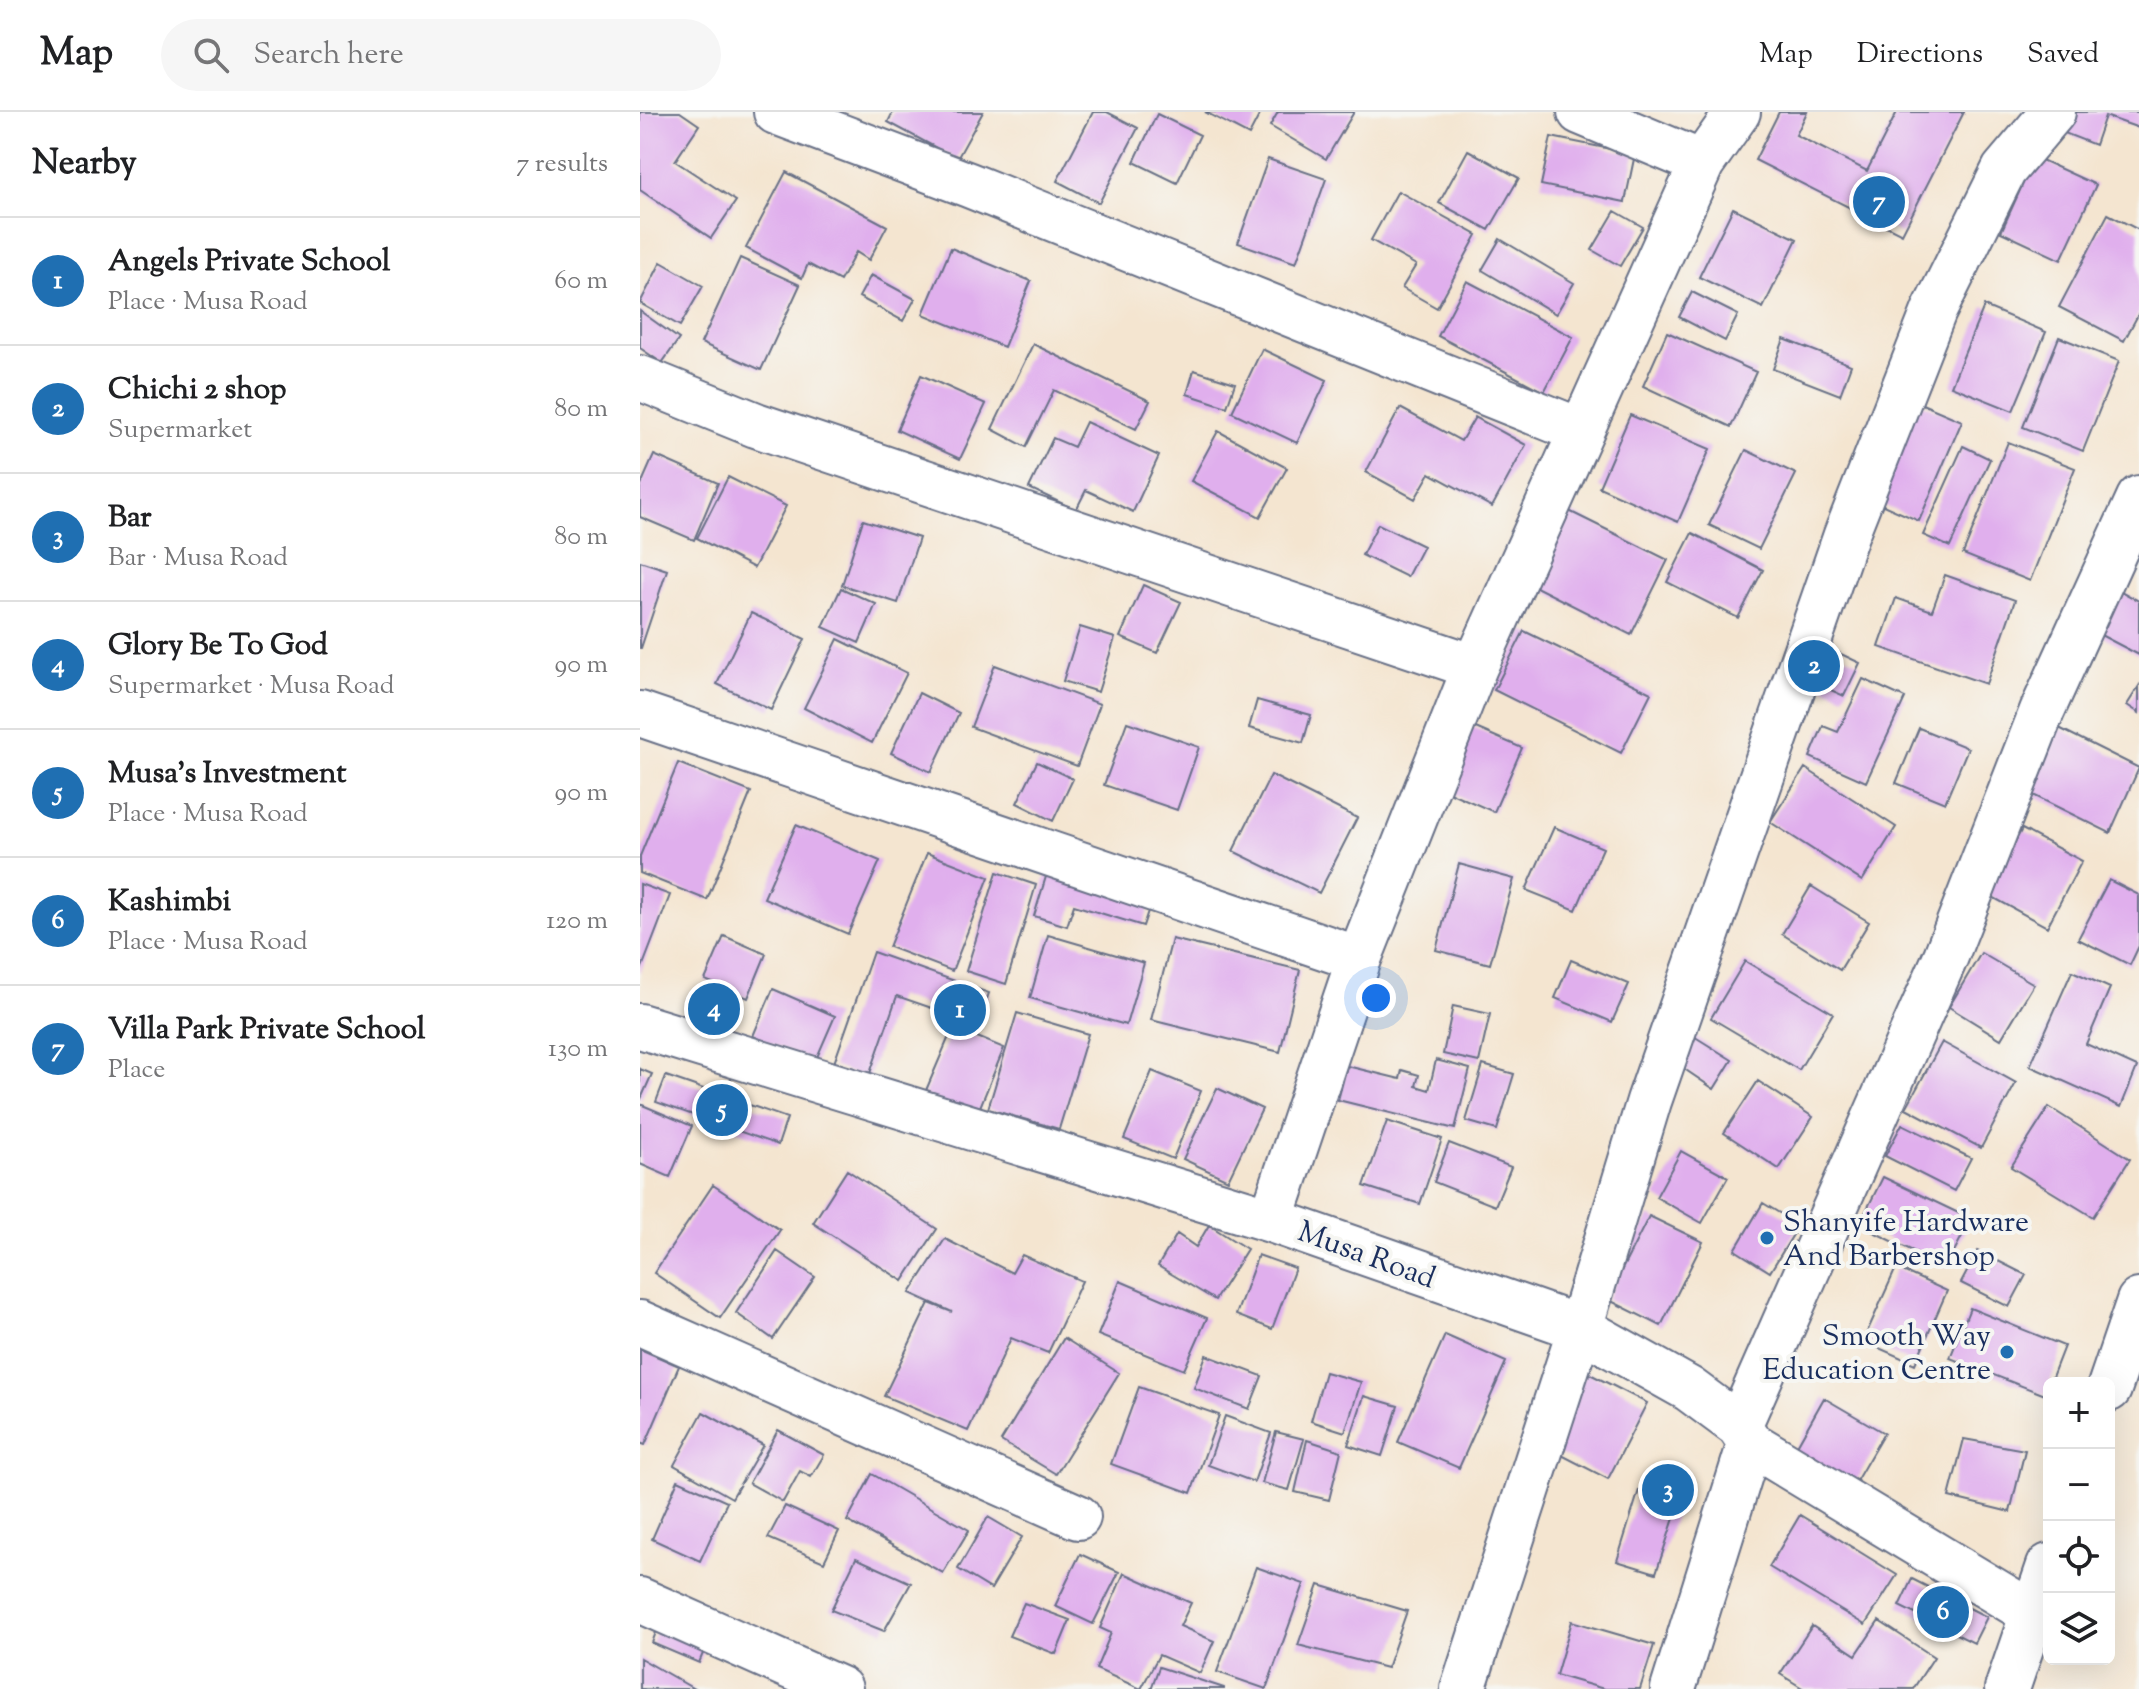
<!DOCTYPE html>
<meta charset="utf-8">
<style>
:root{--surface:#fff;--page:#f6f6f6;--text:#202124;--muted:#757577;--line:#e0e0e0;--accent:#1f6fb2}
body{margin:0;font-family:"Sorts Mill Goudy",serif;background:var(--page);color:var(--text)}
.controls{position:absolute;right:24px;bottom:24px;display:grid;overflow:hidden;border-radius:12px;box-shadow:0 8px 32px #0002}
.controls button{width:72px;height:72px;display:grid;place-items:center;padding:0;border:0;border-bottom:2px solid var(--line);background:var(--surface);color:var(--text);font:40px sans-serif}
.you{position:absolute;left:736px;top:886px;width:28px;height:28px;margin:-20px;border:6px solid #fff;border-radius:50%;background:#1a73e8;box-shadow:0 0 0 12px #1a73e833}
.badge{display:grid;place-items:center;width:52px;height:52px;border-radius:50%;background:var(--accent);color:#fff;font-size:26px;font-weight:700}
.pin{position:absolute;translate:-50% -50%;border:4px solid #fff;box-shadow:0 2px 8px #0006}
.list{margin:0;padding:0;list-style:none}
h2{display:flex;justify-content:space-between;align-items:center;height:104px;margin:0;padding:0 32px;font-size:34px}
h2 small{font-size:26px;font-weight:400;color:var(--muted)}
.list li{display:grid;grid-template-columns:52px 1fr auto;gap:24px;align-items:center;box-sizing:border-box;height:128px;padding:0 32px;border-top:2px solid var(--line)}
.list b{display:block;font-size:30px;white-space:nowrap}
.list p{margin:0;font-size:26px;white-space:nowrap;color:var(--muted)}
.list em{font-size:26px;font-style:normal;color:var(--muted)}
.icon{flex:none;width:44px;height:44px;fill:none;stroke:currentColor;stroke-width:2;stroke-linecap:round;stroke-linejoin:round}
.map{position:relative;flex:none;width:1499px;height:1577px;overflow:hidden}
header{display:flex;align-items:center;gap:48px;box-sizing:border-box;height:112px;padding:0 40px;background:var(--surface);border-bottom:2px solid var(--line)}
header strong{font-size:38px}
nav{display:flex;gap:44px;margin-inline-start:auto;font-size:28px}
.search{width:560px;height:72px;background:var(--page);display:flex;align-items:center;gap:20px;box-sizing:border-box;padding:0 28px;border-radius:44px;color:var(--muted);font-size:30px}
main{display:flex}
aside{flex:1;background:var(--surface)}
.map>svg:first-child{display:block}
.building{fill:#e0afed}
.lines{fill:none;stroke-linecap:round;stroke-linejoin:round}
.street-casing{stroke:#676f86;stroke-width:48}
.street{stroke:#fff;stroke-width:44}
.poi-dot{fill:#1f6fb2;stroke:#f6f6f2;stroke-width:3}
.labels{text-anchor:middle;stroke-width:8;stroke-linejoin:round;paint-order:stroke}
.poi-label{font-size:30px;fill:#1b2f5e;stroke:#f6f6f2;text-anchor:start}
.street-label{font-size:30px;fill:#1b2f5e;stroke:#f6f6f2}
</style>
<header>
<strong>Map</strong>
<div class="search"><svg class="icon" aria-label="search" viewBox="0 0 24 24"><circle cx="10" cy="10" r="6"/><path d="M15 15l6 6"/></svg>Search here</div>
<nav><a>Map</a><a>Directions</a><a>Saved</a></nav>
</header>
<main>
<aside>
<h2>Nearby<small>7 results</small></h2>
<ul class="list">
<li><span class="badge">1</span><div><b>Angels Private School</b><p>Place · Musa Road</p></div><em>60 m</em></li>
<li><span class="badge">2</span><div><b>Chichi 2 shop</b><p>Supermarket</p></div><em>80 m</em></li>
<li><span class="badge">3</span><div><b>Bar</b><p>Bar · Musa Road</p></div><em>80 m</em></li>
<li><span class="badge">4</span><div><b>Glory Be To God</b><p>Supermarket · Musa Road</p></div><em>90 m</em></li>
<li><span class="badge">5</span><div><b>Musa's Investment</b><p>Place · Musa Road</p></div><em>90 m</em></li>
<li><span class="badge">6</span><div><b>Kashimbi</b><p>Place · Musa Road</p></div><em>120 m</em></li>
<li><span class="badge">7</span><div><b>Villa Park Private School</b><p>Place</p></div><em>130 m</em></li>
</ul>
</aside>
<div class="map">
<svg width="1499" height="1577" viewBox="0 0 1499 1577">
<rect width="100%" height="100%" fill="#f6f6f2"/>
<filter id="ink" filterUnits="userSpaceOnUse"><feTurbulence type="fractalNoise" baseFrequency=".0125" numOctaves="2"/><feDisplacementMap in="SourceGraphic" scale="16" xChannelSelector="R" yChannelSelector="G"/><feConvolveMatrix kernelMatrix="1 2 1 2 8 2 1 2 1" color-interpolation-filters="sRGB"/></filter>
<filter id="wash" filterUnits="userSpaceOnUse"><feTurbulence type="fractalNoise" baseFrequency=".006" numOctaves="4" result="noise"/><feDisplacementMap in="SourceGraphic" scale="32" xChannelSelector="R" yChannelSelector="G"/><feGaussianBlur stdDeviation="1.8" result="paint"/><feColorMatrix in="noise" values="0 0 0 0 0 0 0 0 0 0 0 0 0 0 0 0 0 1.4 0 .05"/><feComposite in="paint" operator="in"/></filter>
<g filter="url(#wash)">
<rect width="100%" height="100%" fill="#f4e5d0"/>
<g id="blocks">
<path class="building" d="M 0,0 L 40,0 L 59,13 L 35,49 L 96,89 L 71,126 L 0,78 Z
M 253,0 L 343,0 L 317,47 L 248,10 Z
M 453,0 L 467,0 L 498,16 L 459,91 L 417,69 Z
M 565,0 L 621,0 L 609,23 Z
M 638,0 L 714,0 L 686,47 L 630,14 Z
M 1139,0 L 1167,0 L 1156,23 L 1227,59 L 1257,0 L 1324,0 L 1262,122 L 1115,48 Z
M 1414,0 L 1499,0 L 1499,16 L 1465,4 L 1455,33 L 1409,15 Z
M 517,2 L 560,23 L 537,71 L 494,50 Z
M 911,25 L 995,42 L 985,90 L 901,73 Z
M 828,38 L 879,66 L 849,118 L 799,91 Z
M 1395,45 L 1456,73 L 1421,148 L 1361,120 Z
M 628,47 L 686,67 L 656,151 L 598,131 Z
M 146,60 L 247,114 L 229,148 L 216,140 L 200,169 L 168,152 L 162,166 L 106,136 Z
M 758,79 L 837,123 L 797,196 L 762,176 L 776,153 L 731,128 Z
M 1093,96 L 1157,127 L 1123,196 L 1059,165 Z
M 975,99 L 1003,115 L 980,154 L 952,138 Z
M 1468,102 L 1499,118 L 1499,201 L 1484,229 L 1419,195 Z
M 860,127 L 934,171 L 916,202 L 842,158 Z
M 311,136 L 391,169 L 364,235 L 283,202 Z
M 100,146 L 160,173 L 121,258 L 61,231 Z
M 21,150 L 63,174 L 40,214 L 0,191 Z
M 231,163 L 275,187 L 263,209 L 219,185 Z
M 827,169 L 933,225 L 904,280 L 798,224 Z
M 1052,180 L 1098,203 L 1085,229 L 1039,205 Z
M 1344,194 L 1406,220 L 1373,299 L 1311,274 Z
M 0,199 L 39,227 L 22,251 L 0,236 Z
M 1027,220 L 1116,260 L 1091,315 L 1003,274 Z
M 1419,225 L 1479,249 L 1443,339 L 1383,315 Z
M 1144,227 L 1211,253 L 1200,283 L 1133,257 Z
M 393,232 L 510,289 L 496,317 L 414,278 L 386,335 L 352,317 Z
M 622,237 L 687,268 L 657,331 L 592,300 Z
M 554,258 L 595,271 L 587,295 L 547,282 Z
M 281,263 L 346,292 L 320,347 L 257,318 Z
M 1268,286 L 1322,309 L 1279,409 L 1225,385 Z
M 760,296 L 821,329 L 835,305 L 886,333 L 852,395 L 790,361 L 775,387 L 726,360 Z
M 990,303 L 1070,337 L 1038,410 L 959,375 Z
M 446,310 L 519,344 L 493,400 L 446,378 L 436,398 L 389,376 L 413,326 L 434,335 Z
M 578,319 L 647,356 L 620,405 L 551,369 Z
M 1368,330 L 1435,356 L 1390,469 L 1323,442 Z
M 1323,334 L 1350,347 L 1310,435 L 1283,423 Z
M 1106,338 L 1156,362 L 1119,437 L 1069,413 Z
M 14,343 L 78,371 L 54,428 L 0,405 L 0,375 Z
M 88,365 L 146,394 L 114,456 L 57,426 Z
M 927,398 L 1028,448 L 991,523 L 890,472 Z
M 223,408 L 279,426 L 258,491 L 202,473 Z
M 738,412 L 783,434 L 767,465 L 722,443 Z
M 1052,421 L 1123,458 L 1098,506 L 1027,470 Z
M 0,449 L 27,458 L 1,536 L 0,536 Z
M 1305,463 L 1375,488 L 1346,572 L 1239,535 L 1256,486 L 1292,499 Z
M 503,473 L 541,490 L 517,541 L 480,525 Z
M 201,476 L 236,492 L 219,531 L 183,515 Z
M 1477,477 L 1499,489 L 1499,543 L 1453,519 Z
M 111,501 L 165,527 L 131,598 L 77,572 Z
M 440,515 L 475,526 L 458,580 L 423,569 Z
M 884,519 L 1011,581 L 981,641 L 854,578 Z
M 198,527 L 267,561 L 232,631 L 164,596 Z
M 1180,532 L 1220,551 L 1204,584 L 1164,566 Z
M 355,553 L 460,592 L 437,654 L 331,615 Z
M 1223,567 L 1265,586 L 1226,670 L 1170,645 L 1183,614 L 1198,620 Z
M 1499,574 L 1499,601 L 1487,593 Z
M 279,581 L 319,601 L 291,660 L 251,641 Z
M 617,588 L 671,603 L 663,631 L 609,616 Z
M 487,610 L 559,635 L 537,698 L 464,673 Z
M 831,614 L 882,636 L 854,700 L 802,677 Z
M 1279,616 L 1328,636 L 1305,691 L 1256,671 Z
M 1419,616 L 1499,656 L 1470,721 L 1387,680 Z
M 397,650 L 433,667 L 413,709 L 377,691 Z
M 38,651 L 111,680 L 67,788 L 0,761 L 0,744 Z
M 1165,656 L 1256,715 L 1222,769 L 1130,710 Z
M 631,663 L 717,706 L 679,781 L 593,739 Z
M 156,713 L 240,749 L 208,822 L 124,786 Z
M 914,715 L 963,736 L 936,798 L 886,778 Z
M 1382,717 L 1442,749 L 1407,815 L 1347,782 Z
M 287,741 L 349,765 L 312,859 L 249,835 Z
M 819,752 L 874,767 L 850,852 L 796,838 Z
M 408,758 L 511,790 L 503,814 L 434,793 L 427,814 L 394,804 Z
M 357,760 L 396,773 L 366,872 L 326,859 Z
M 1469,768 L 1499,783 L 1499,834 L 1490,853 L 1438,827 Z
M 0,772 L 30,783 L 0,861 Z
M 1171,774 L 1229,810 L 1200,858 L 1142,822 Z
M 408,823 L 504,851 L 486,913 L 390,886 Z
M 84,824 L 126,842 L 108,886 L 65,868 Z
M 532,827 L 660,858 L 640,940 L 511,908 Z
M 233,840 L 349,881 L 338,912 L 257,884 L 228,967 L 193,954 Z
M 1341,841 L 1394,872 L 1361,927 L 1309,895 Z
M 931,848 L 989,872 L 972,910 L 915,886 Z
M 1105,849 L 1193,901 L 1159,958 L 1071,906 Z
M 1432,859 L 1470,876 L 1446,932 L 1497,955 L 1481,995 L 1390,954 Z
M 67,876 L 95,885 L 82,920 L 54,909 Z
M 133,877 L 195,904 L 175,950 L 113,924 Z
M 813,894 L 850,902 L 839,950 L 803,942 Z
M 377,901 L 448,922 L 419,1017 L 348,997 Z
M 313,915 L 364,936 L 336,1005 L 284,983 Z
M 1052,923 L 1092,948 L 1074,977 L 1034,950 Z
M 1302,930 L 1376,971 L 1341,1036 L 1266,996 Z
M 796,948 L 830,957 L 815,1017 L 698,988 L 707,954 L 760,967 L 762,958 L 779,963 L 776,974 L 789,978 Z
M 843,953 L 874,962 L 857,1018 L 826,1009 Z
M 0,957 L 12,962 L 0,989 Z
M 512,959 L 561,979 L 533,1047 L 484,1027 Z
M 26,964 L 147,1006 L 138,1033 L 16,990 Z
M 1118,969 L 1173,1005 L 1139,1057 L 1084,1021 Z
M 577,976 L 622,997 L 588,1068 L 543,1047 Z
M 0,992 L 52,1014 L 30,1065 L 0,1052 Z
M 1409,995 L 1490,1047 L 1453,1105 L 1371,1055 Z
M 747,1009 L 802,1027 L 780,1092 L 724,1074 Z
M 1262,1012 L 1331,1046 L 1314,1079 L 1245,1044 Z
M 809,1031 L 871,1055 L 855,1094 L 794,1070 Z
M 1041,1039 L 1088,1065 L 1062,1111 L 1016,1085 Z
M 207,1058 L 297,1117 L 263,1169 L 173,1111 Z
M 1243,1065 L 1331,1107 L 1306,1155 L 1219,1113 Z
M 73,1073 L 140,1118 L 80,1206 L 14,1161 Z
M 1123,1091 L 1159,1113 L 1130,1160 L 1095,1138 Z
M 1009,1104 L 1063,1130 L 1021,1214 L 967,1187 Z
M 569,1113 L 607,1137 L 575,1188 L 518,1154 L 537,1122 L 556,1135 Z
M 305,1127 L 372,1161 L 382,1143 L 442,1169 L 408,1241 L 371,1226 L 328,1319 L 244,1284 L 289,1191 L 312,1200 L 270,1181 Z
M 137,1139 L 175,1165 L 133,1227 L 96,1201 Z
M 1338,1139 L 1386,1163 L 1369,1195 L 1321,1171 Z
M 618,1143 L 655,1156 L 632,1217 L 596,1203 Z
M 1256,1156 L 1307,1179 L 1275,1252 L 1223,1229 Z
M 480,1169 L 567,1206 L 544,1258 L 458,1223 Z
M 1330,1196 L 1424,1234 L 1405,1283 L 1310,1246 Z
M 805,1223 L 866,1250 L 819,1356 L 758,1330 Z
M 424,1226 L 479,1261 L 416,1362 L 361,1329 Z
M 0,1237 L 39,1254 L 5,1333 L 0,1331 Z
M 566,1243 L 622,1264 L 609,1297 L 554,1276 Z
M 685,1260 L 721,1270 L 705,1320 L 671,1309 Z
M 946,1260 L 1007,1291 L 968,1367 L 908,1336 Z
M 499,1275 L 579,1303 L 551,1381 L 471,1352 Z
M 724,1284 L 758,1294 L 742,1344 L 708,1333 Z
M 1184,1286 L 1244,1321 L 1212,1376 L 1153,1341 Z
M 63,1300 L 123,1333 L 92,1386 L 34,1353 Z
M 585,1304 L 631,1321 L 614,1370 L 568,1353 Z
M 138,1318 L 184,1343 L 171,1365 L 160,1359 L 143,1390 L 109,1371 Z
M 636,1320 L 664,1327 L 649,1378 L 622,1371 Z
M 1324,1327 L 1385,1338 L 1370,1400 L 1309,1385 Z
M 667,1328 L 701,1339 L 689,1388 L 655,1380 Z
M 232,1362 L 329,1418 L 303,1461 L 207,1409 Z
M 38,1368 L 87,1390 L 60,1449 L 12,1427 Z
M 1015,1369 L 1035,1374 L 1032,1384 L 1012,1379 Z
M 999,1378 L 1039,1391 L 1016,1461 L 977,1449 Z
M 145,1394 L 199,1419 L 184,1450 L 128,1426 Z
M 1160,1403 L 1257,1463 L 1225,1513 L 1129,1455 Z
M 348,1405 L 382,1425 L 351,1477 L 318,1457 Z
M 440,1442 L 479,1460 L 453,1512 L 415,1494 Z
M 216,1446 L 271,1471 L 244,1519 L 191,1498 Z
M 616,1455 L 664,1472 L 626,1577 L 577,1560 Z
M 484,1461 L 551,1491 L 540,1514 L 574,1529 L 560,1561 L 519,1543 L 501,1577 L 456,1557 L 471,1521 L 460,1516 Z
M 1272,1467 L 1347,1505 L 1334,1531 L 1259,1494 Z
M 679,1473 L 767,1499 L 747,1556 L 658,1533 Z
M 384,1491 L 430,1508 L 416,1542 L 369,1524 Z
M 21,1507 L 69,1527 L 59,1551 L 12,1531 Z
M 932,1509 L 1014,1533 L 1000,1577 L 964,1577 L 916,1563 Z
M 1239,1509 L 1294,1545 L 1273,1577 L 1164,1577 L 1140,1562 L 1172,1514 L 1216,1543 Z
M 0,1546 L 54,1577 L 0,1577 Z
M 519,1555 L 584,1576 L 584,1577 L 511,1577 Z"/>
</g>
</g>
<g filter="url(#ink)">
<use href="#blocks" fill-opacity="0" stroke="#676f86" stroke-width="2"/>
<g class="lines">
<defs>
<path id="street" d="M 136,0 L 329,73 L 941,319
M 940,0 L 1062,51
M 0,266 L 116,313 L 835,555
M 0,602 L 719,847
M 0,914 L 631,1108 L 940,1216 L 1049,1277 L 1099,1314 L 1110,1331 L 1393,1502
M 631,1108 L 719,847 L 835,555 L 1062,51 L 1098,0
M 0,1211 L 438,1405
M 1469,1277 L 1499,1189
M 1099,1314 L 1306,844 L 1402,599 L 1499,386
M 0,1488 L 200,1577
M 823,1577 L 940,1216 L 1009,989 L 1206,423 L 1294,199 L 1364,58 L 1413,0
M 1033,1577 L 1110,1331
M 1367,1577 L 1409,1454"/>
</defs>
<use href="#street" class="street-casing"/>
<use href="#street" class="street"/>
</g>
</g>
<g class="poi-dot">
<circle cx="1127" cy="1126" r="8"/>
<circle cx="1367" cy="1240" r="8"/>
</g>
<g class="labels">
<g class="poi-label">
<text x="1143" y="1119">Shanyife Hardware<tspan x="1143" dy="34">And Barbershop</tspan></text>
<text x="1351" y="1233" text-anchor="end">Smooth Way<tspan x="1351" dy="34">Education Centre</tspan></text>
</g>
<g class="street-label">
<text transform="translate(727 1142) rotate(20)" y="10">Musa Road</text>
</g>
</g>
</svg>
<div class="controls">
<button>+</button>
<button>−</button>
<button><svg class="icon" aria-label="locate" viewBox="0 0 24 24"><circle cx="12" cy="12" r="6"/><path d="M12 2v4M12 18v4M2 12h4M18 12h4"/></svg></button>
<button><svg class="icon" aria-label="layers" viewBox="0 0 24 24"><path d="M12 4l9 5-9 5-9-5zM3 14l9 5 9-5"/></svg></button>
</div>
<div class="you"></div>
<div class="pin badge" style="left:320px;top:898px">1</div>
<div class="pin badge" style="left:1174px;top:554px">2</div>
<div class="pin badge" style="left:1028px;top:1378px">3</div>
<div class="pin badge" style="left:74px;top:897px">4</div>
<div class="pin badge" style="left:82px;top:998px">5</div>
<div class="pin badge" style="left:1303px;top:1500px">6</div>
<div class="pin badge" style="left:1239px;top:90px">7</div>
</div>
</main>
